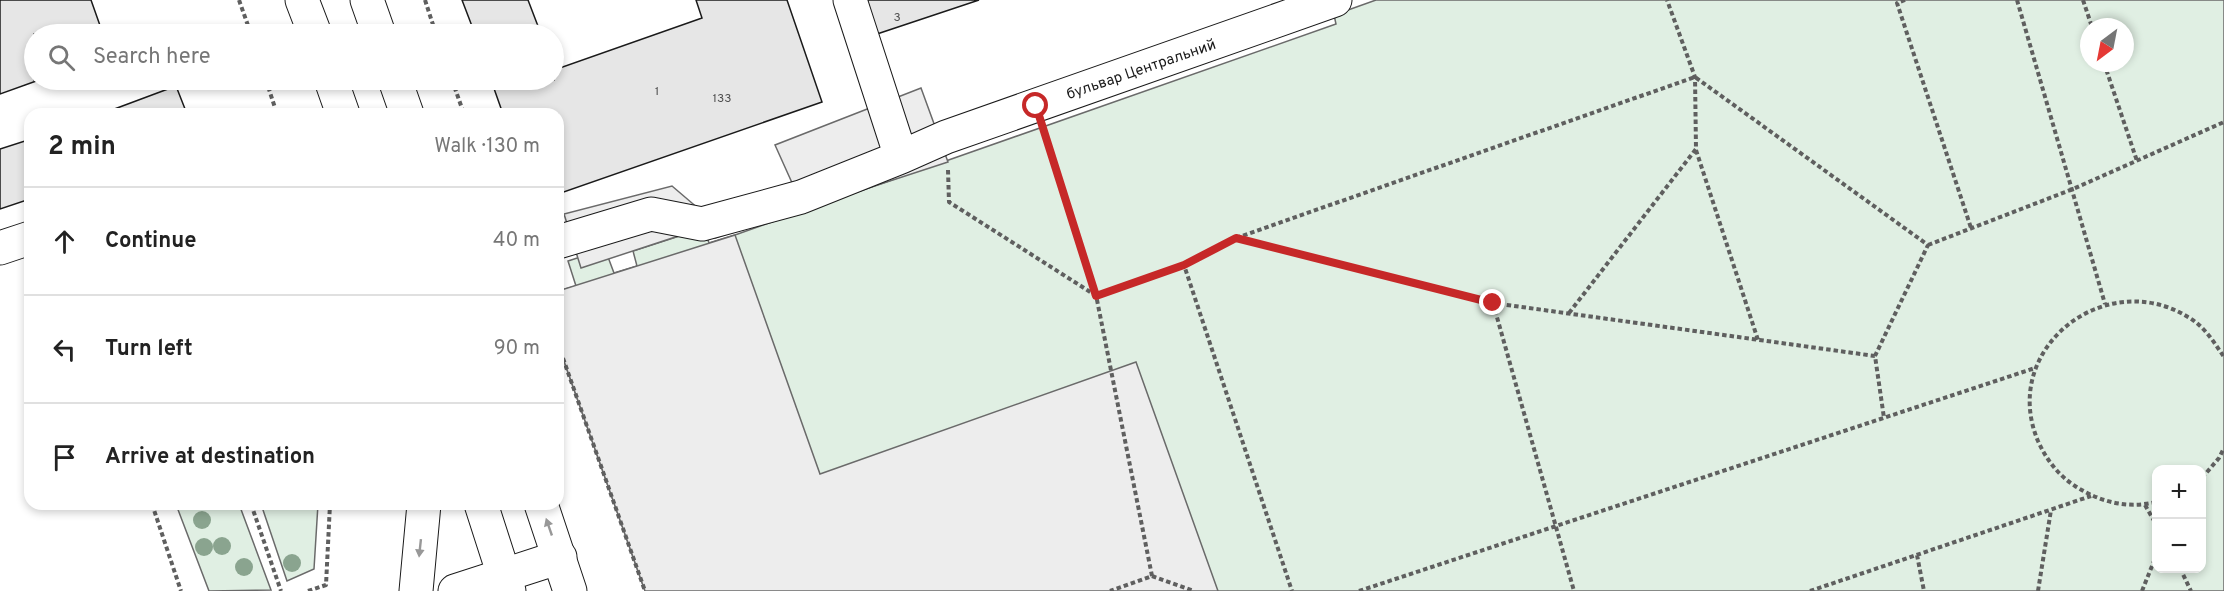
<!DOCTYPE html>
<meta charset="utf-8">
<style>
:root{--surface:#fff;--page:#f2f2f2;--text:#222;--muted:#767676;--line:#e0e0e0}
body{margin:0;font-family:Overpass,sans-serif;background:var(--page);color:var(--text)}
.controls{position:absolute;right:18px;bottom:18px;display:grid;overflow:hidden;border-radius:12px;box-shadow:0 3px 9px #0003}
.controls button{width:54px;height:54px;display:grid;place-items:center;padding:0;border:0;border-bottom:2px solid var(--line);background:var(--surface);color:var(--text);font:30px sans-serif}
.compass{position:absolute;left:2080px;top:18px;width:54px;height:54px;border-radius:50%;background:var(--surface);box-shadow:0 3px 9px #0003;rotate:212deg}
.stop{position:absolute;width:18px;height:18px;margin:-14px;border:4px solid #c62828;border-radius:50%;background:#fff}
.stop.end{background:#c62828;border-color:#fff;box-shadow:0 2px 6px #0008}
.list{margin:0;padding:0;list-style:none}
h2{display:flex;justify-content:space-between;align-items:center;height:78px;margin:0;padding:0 24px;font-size:26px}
h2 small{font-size:20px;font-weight:400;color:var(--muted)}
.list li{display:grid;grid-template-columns:39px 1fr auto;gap:18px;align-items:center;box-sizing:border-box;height:108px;padding:0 24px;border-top:2px solid var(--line)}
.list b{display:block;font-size:22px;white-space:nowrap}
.list em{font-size:20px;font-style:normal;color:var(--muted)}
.icon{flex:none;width:33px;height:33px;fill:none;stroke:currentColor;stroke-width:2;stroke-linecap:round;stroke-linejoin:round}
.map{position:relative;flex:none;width:2224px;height:591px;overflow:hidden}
.search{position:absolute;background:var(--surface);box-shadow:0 3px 9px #0003;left:24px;top:24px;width:540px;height:66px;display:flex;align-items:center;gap:15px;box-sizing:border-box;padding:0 21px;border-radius:33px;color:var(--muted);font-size:22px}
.panel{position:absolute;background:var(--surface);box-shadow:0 3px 9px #0003;left:24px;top:108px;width:540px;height:402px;border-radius:18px}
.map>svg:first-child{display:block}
.green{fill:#e0efe3;stroke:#6a6a6a;stroke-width:1.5;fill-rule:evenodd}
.parking{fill:#ededed;stroke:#6a6a6a;stroke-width:1.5}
.building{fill:#e6e6e6;stroke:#1a1a1a;stroke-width:1.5}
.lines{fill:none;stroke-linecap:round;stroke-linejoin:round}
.minor-casing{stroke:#1a1a1a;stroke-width:35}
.major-casing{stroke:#1a1a1a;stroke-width:35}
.path{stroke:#5f5f5f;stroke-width:4;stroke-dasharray:4.5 3;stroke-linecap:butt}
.minor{stroke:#fff;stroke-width:33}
.major{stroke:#fff;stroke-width:33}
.tree{fill:#8aa48f}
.oneway{fill:#989898}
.route{stroke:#c62828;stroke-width:8}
.labels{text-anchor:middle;stroke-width:4.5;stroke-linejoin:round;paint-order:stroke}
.number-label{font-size:12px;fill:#4d4d4d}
.street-label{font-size:15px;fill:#1a1a1a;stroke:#fff}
</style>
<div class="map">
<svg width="2224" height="591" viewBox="0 0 2224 591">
<rect width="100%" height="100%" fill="#fff"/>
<path class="green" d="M 1376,0 L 2224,0 L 2224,591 L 645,591 L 558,344 L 558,291 L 576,286 L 568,261 L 605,249 L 614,273 L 637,266 L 633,251 L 704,228 L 709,243 L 735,235 L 1336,24 L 1334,15 ZM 2089,27 L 2125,27 L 2125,63 L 2089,63 ZM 2156,470 L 2202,470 L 2202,568 L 2156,568 Z
M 186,504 L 239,504 L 271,590 L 209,591 L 177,507 Z
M 261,504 L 318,504 L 314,569 L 287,581 Z"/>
<path class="parking" d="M 921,88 L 948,162 L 715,238 L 709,226 L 581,268 L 564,214 L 672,186 L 706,215 L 793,185 L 775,145 Z
M 735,235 L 820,474 L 1136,362 L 1218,591 L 645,591 L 558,344 L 558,291 Z"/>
<path class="building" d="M 0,0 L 91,0 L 103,34 L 34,34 L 34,80 L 39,80 L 0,94 Z
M 462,0 L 528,0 L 541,34 L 475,34 Z
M 696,0 L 787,0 L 822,102 L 558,194 L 558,114 L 503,114 L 491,80 L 554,80 L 554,70 L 702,18 Z
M 862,0 L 979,0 L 874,35 Z
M 176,86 L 187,114 L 101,114 Z
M 28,140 L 30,199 L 0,209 L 0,149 Z"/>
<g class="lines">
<defs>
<path id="minor" d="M 850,0 L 901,157 L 946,137 L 1335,0
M 558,242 L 651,214 L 702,224 L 801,197 L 901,157
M 0,248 L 30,238
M 416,591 L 424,504
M 455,591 L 560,557"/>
<path id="major" d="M 302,0 L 315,34
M 367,0 L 379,34
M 331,80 L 343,114
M 395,80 L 407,114
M 481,504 L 509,591
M 541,504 L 570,591"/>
</defs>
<use href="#minor" class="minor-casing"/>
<use href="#major" class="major-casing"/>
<path class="path" d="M 239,0 L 251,34
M 425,0 L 436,34
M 1905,0 L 1897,3 L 1971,228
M 2017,0 L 2105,304
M 2083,0 L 2092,27
M 2104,63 L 2137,161
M 266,80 L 277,114
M 452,80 L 464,114
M 1045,135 L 1096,295 L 1152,576 L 1110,591
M 1696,150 L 1758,340
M 948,170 L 949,202 L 1095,295
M 1236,238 L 1695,77 L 1928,245 L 1875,356 L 1884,418
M 1928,245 L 2073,189 L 2224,122
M 1184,265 L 1236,238 L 1493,303 L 1875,356
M 1096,295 L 1184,265 L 1292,591
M 1493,303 L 1574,591
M 1569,313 L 1696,149 L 1695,77 L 1667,0
M 558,344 L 645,591
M 2202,478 L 2219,458 L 2224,448
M 2156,502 C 2127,509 2100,502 2075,486 C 2058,475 2046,459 2038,441 C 1999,349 2105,266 2188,317 C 2204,326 2214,342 2224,357
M 152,504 L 181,591
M 251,504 L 281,591
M 2145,505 L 2156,524
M 1917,555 L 1924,591
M 2180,568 L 2191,591
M 1152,576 L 1194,591
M 308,591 L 326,585 L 330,504
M 1359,591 L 2035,368
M 1810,591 L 2091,496
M 2038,591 L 2051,510
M 2142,591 L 2156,556"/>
<use href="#minor" class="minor"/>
<use href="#major" class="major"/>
</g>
<g class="tree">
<circle cx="202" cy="520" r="9"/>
<circle cx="222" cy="546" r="9"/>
<circle cx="204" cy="547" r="9"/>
<circle cx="292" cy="563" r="9"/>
<circle cx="244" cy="567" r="9"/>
</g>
<defs><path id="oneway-solid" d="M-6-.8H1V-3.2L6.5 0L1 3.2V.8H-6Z" transform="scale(1.5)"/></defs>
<g class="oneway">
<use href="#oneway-solid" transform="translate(549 527) rotate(-109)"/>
<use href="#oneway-solid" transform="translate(420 548) rotate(96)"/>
</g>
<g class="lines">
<path class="route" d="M 1036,106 L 1096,296 L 1184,265 L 1236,238 L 1493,303"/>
</g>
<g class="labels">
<g class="number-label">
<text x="897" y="21">3</text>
<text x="657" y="95">1</text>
<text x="722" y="102">133</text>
</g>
<g class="street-label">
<text transform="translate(1141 69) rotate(-19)" y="5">бульвар Центральний</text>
</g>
</g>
</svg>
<div class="controls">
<button>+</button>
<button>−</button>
</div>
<svg class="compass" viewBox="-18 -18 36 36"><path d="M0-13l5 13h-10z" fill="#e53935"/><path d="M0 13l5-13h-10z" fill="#767676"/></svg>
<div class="stop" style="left:1036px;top:106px"></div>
<div class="stop end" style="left:1493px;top:303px"></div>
<div class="search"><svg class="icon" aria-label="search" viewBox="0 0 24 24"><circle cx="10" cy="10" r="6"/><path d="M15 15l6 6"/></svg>Search here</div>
<section class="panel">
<h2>2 min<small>Walk · 130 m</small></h2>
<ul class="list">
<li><svg class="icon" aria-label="ahead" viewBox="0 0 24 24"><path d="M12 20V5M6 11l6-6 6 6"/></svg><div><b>Continue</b></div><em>40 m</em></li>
<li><svg class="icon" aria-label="left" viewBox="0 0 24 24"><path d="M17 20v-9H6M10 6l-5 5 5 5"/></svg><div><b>Turn left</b></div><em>90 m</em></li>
<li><svg class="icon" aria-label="arrive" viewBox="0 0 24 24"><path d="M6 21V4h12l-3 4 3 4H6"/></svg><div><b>Arrive at destination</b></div></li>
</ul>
</section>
</div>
